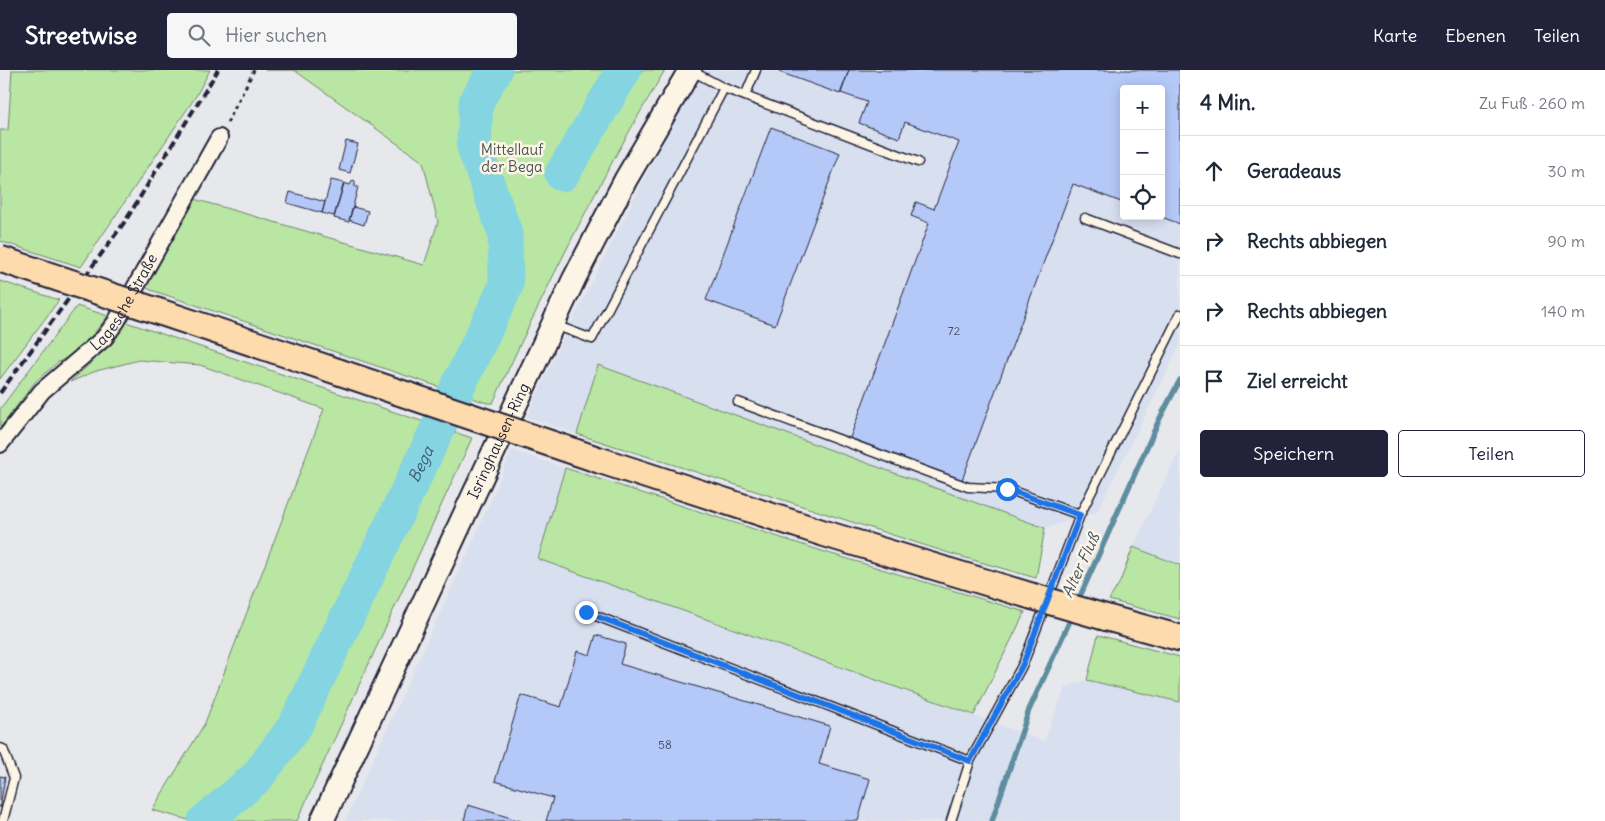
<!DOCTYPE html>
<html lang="de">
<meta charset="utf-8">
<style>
:root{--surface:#fff;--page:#f6f6f7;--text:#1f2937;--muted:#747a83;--line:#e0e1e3;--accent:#22223b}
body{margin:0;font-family:Delius,sans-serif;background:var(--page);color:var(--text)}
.controls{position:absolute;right:15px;top:15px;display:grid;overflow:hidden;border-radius:5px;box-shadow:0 2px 12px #0003}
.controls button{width:45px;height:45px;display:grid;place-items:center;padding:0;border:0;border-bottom:1px solid var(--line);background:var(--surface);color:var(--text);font:25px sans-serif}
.stop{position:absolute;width:15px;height:15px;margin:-11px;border:4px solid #1a73e8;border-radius:50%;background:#fff}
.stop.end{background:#1a73e8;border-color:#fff;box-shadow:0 1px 5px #0008}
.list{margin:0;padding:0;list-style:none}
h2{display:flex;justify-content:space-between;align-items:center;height:65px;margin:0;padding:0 20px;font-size:21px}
h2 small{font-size:16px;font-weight:400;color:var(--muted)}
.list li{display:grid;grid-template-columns:32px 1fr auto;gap:15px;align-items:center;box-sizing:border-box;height:70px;padding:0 20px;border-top:1px solid var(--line)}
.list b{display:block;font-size:19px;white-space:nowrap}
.list em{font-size:16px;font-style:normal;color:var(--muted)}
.actions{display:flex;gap:10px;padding:15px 20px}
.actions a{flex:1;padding:11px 0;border:1px solid var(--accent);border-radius:5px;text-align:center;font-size:18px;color:var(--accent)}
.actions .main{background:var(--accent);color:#fff}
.icon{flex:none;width:28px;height:28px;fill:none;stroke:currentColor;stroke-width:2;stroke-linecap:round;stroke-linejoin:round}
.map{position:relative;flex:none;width:1180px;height:751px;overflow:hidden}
header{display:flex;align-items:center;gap:30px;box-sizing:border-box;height:70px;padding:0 25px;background:var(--accent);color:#fff}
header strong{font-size:24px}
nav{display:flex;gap:28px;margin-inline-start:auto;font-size:18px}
.search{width:350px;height:45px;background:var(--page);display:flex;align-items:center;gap:12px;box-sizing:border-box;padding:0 18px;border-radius:5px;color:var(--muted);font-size:19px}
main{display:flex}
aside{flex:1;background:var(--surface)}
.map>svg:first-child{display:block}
.built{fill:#d8dfef;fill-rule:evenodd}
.green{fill:#b9e6a3;stroke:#6e846f}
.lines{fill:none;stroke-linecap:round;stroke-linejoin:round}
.stream{stroke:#5d8d9f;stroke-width:5.5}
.river{stroke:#85d4e2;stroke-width:35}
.building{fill:#b5c9f8;stroke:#22223b}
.lane-casing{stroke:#22223b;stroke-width:11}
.street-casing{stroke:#22223b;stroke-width:20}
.secondary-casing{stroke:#22223b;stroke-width:26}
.primary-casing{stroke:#22223b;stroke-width:29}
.path{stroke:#22223b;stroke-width:3;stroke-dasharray:4 4;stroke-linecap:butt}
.lane{stroke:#fcf5e5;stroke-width:8}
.street{stroke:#fcf5e5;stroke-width:16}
.secondary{stroke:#fcf5e5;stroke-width:22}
.primary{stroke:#fedbac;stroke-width:25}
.rail{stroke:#22223b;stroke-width:4;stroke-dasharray:8 4;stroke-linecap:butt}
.primary-bridge-casing{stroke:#22223b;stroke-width:29;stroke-linecap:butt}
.primary-bridge{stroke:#fedbac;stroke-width:25}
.route{stroke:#1a73e8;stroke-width:6}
.labels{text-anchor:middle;stroke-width:5;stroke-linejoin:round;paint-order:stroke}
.number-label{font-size:12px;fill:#474c6a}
.park-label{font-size:15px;fill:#485355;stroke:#fcf5e5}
.street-label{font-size:15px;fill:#22223b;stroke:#fcf5e5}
.water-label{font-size:16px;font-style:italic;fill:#40576d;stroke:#fcf5e5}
</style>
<header>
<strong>Streetwise</strong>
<div class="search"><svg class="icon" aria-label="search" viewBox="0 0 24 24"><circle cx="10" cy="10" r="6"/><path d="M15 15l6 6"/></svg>Hier suchen</div>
<nav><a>Karte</a><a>Ebenen</a><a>Teilen</a></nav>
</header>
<main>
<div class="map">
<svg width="1180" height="751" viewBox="0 0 1180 751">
<rect width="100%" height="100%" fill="#e7e8eb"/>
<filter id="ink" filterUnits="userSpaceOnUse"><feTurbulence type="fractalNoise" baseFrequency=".02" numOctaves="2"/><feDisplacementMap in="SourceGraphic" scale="10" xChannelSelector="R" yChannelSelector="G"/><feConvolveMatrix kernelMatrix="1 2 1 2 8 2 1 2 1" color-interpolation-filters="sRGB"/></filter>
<g filter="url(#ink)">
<path class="built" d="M 703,0 L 1180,0 L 1180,275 L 1097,442 L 1045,458 L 598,295 L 577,364 L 527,347 L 557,281 L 675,47 ZM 1124,19 L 1161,19 L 1161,146 L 1124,146 Z
M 1180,379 L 1180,495 L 1133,477 Z
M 512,380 L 565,398 L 539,489 L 1044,671 L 1065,618 L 1087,610 L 1180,632 L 1180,751 L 345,751 L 476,464 Z"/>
<path class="green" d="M 12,0 L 210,0 L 196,26 L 81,197 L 0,171 L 0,60 L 8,60 Z
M 265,0 L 665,0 C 600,108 545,219 493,333 L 487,333 L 151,220 L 137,213 L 194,129 L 424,195 L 438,152 L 423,92 L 294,0 Z
M 0,211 L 59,230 L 0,309 Z
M 77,236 L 108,246 L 80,280 L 57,293 L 35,312 L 0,358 L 0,339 Z
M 126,252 L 472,368 L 297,751 L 192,751 L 152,740 L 205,653 L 324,339 L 200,295 L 139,290 L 96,301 L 70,312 L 113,273 Z
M 598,295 L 1045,458 L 1036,508 L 952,484 L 577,364 Z
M 565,398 L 828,483 L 1025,542 L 974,645 L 538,489 Z
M 1133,477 L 1180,495 L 1180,549 L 1109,530 L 1120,512 Z
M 1098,565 L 1180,587 L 1180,632 L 1087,610 Z"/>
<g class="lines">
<path class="stream" d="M 1077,533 L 1159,350 L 1180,310
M 992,751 L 1029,640 L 1073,544"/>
<g class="river">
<path d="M 562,104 L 624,0"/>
<path id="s1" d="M 205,751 L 257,707 L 295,656 L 506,216 L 505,163 L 474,77 L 476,32 L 495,0"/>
</g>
</g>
<path class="building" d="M 780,0 L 849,0 L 840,24 L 779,2 Z
M 849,0 L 1180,0 L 1180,154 L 1159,146 L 1161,146 L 1161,19 L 1124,19 L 1124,133 L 1073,114 L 962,410 L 850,368 L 929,153 L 911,146 L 916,132 L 934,139 L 959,72 L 905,52 L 899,68 L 859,53 L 867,32 L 841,23 Z
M 771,57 L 840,83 L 775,255 L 706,230 Z
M 346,71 L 358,74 L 350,103 L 339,100 Z
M 331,110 L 344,113 L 334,146 L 322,143 Z
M 353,110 L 355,111 L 355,117 L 358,117 L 349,152 L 334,148 L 344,113 L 350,115 Z
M 290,122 L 325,132 L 322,143 L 287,133 Z
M 353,137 L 368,141 L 364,155 L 349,150 Z
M 596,565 L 626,574 L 620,594 L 830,656 L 819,694 L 870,709 L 858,751 L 546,751 L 553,728 L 495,711 L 521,625 L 561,637 L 577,581 L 590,585 Z
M 0,706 L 5,707 L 0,738 Z
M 468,735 L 521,751 L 464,751 Z"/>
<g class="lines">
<defs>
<path id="lane" d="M 692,1 L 724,18 L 918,92
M 745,26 L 756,0
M 1085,148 L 1180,184
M 555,255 L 592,269 L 724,18
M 738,332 L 968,417 L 1007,419 L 1080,445
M 586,542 L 970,691
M 0,678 L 3,679 L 14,708 L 3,751
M 951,751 L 970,691 L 1023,594 L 1080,445 L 1180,244"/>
<g id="street">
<path id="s2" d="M 0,374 L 42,321 L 104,268 L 116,252 L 219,68"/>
</g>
<g id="secondary">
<path id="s3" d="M 322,751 L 574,209 L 626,109 L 690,0"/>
</g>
<path id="primary" d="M 160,242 L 339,302
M 599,390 L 823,463 L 1031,526
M 1104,547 L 1180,568"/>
</defs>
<use href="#lane" class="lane-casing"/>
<use href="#street" class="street-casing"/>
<use href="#secondary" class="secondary-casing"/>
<use href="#primary" class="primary-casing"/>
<path class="path" d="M 227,53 L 254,0"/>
<use href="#lane" class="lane"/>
<use href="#street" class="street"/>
<use href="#secondary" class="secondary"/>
<use href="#primary" class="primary"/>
<path class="rail" d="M 0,323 L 126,150 L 218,0"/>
<defs>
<path id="primary-bridge" d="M 0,189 L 160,242
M 339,302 L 599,390
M 1031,526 L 1104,547"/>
</defs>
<use href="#primary-bridge" class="primary-bridge-casing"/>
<use href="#primary-bridge" class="primary-bridge"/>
</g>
</g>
<g class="lines" filter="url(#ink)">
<path class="route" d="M 586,542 L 970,691 L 1023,594 L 1080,445 L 1007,419"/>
</g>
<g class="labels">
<g class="number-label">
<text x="954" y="265">72</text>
<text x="665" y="679">58</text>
</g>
<g class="park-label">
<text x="512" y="85">Mittellauf<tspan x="512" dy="17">der Bega</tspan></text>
</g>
<g class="street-label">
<text dy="5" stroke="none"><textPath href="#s2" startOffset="190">Lagesche Straße</textPath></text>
<text dy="5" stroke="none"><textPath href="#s3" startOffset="419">Isringhausen-Ring</textPath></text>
</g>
<g class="water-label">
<text dy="6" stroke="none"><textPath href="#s1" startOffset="422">Bega</textPath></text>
<text transform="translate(1080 495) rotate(-65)" y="6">Alter Fluß</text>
</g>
</g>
</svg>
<div class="controls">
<button>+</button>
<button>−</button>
<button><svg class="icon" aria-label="locate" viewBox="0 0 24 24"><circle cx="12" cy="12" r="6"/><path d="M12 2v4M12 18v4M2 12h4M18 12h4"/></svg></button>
</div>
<div class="stop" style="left:1007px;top:419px"></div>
<div class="stop end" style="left:586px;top:542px"></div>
</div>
<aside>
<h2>4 Min.<small>Zu Fuß · 260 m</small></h2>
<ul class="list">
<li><svg class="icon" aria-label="ahead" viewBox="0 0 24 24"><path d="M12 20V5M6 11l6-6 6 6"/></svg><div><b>Geradeaus</b></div><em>30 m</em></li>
<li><svg class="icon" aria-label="right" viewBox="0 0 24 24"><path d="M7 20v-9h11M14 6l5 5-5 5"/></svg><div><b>Rechts abbiegen</b></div><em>90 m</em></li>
<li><svg class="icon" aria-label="right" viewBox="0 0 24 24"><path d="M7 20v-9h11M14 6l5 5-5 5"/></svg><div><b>Rechts abbiegen</b></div><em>140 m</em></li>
<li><svg class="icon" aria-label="arrive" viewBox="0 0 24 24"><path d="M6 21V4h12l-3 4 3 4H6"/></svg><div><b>Ziel erreicht</b></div></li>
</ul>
<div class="actions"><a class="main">Speichern</a><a>Teilen</a></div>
</aside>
</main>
